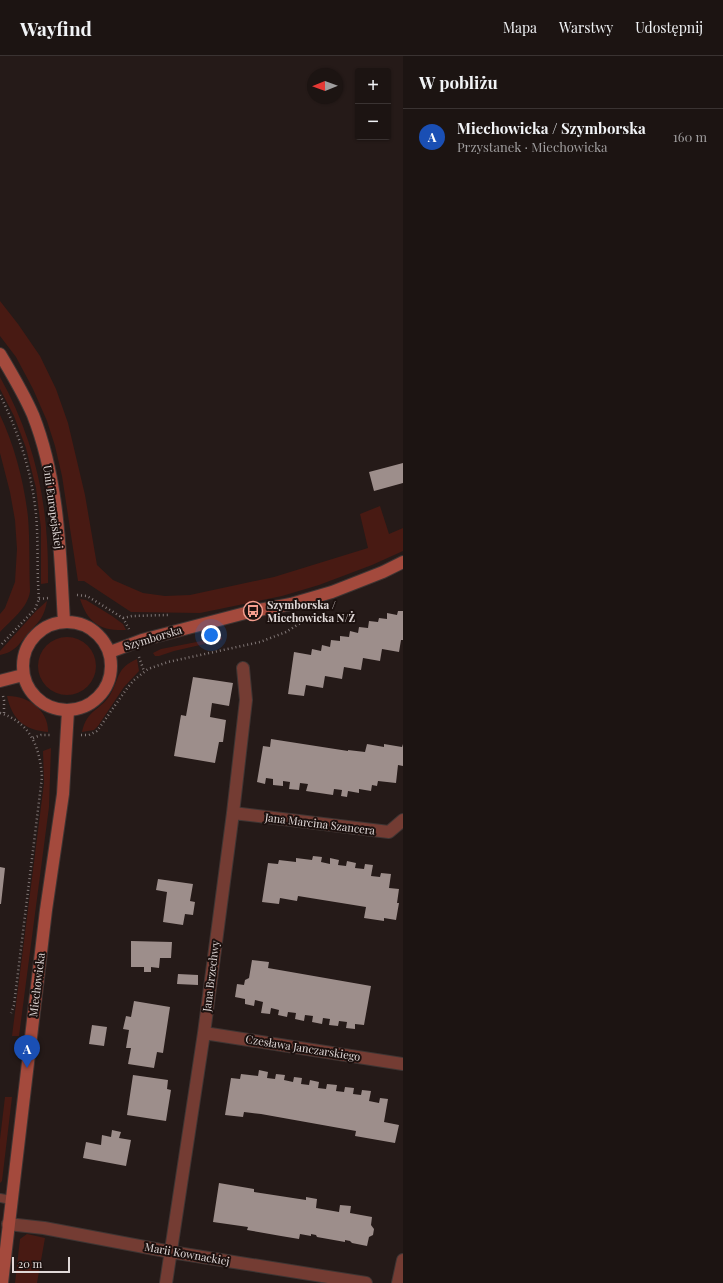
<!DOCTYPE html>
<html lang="pl">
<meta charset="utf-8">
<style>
:root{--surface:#1c1412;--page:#251d1b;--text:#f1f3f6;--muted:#a09e9f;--line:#3a3332;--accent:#ea580c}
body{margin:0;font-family:"Playfair Display",serif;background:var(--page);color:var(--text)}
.controls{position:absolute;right:12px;top:12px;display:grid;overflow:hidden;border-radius:4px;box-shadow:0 1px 3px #0004}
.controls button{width:36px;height:36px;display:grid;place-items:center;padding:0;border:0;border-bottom:1px solid var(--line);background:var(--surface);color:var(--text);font:20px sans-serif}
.compass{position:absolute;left:307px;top:12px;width:36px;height:36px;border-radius:50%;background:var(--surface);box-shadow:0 1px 3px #0004;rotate:269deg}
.scale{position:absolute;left:12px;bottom:10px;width:58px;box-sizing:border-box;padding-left:4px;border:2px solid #e0d8d7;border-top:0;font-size:11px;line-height:14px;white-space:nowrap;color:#e0d8d7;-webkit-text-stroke:3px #1c110f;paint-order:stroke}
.you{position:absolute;left:211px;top:579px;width:14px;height:14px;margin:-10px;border:3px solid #fff;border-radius:50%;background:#1a73e8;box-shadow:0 0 0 6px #1a73e833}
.badge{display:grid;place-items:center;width:26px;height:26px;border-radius:50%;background:var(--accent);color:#fff;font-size:13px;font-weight:700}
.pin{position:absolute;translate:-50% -33px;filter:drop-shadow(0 1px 2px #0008)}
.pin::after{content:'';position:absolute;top:21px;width:14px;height:12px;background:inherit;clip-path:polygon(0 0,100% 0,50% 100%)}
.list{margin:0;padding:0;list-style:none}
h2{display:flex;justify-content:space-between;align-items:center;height:52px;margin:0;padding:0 16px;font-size:17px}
h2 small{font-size:13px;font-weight:400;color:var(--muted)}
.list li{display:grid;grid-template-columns:26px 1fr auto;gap:12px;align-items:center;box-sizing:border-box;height:56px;padding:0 16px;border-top:1px solid var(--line)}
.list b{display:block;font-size:15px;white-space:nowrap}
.list p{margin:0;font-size:13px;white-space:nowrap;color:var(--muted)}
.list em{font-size:13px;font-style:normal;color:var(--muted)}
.map{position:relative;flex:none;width:403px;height:1227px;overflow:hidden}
header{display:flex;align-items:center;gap:24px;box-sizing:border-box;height:56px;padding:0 20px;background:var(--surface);border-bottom:1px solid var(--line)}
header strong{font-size:19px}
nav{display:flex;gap:22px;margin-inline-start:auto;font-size:14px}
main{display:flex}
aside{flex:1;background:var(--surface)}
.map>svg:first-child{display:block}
.green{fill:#481a13}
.building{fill:#9d8e8b}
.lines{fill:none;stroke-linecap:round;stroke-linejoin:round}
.lane-casing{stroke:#3f3533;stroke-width:10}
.street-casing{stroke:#3f3533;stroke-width:14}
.secondary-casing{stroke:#3f3533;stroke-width:14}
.path{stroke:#817776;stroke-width:2.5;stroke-dasharray:1 3;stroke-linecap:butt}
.lane{stroke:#743c33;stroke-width:8}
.street{stroke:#743c33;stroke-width:12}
.secondary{stroke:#a44a3d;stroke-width:12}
.labels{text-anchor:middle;stroke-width:4;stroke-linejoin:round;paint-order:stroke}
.street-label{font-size:11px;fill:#e0d8d7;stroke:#1c110f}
.poi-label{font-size:11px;font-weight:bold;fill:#e0d8d7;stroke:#1c110f;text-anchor:start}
</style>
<header>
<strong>Wayfind</strong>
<nav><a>Mapa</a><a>Warstwy</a><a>Udostępnij</a></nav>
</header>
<main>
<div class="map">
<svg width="403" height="1227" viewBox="0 0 403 1227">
<rect width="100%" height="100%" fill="#251a18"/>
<path class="green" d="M 0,245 L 18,268 L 40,300 L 56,333 L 68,367 L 85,439 L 97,509 L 113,524 L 143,537 L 165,540 L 190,539 L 274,521 L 368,492 L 360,458 L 380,450 L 389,478 L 403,472 L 403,495 L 372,509 L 319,529 L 282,540 L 200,557 L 131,556 L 84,525 L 78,525 L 62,420 L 55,390 L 47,365 L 33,333 L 16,301 L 0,280 Z
M 0,321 C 28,371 44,427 47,485 C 48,499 48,513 48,527 L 41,528 L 41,472 L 36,432 L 26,392 L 14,360 L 0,333 Z
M 0,359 C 15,391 24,426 28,461 C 30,485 29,510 30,535 C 28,552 11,564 0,576 L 0,558 L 5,552 L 15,526 L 17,493 L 15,464 L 10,436 L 0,397 Z
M 80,543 L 86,544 L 112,560 L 123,568 L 126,574 C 100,575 88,567 80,543 Z
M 47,545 C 44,562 39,565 29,577 C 19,587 16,596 0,599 L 0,595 L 36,555 Z
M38 610a29 29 0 1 1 58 0a29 29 0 1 1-58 0Z
M 222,581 L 222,584 L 174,595 L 159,600 L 155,600 L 153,597 L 161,593 Z
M 137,603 L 139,615 L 124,631 L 98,670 L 94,674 L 82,676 C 87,653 100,655 110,639 C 120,622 116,612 137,603 Z
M 7,640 C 27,639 49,654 48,676 C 24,674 12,663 7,640 Z
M 51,692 L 49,751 L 19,980 L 12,980 L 44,727 L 43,695 Z
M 5,1041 L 12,1041 L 2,1125 L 0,1127 L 0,1083 Z
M 27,1178 L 45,1182 L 37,1227 L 15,1227 L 20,1183 Z"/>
<path class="building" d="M 403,407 L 403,427 L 374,435 L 369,416 Z
M 398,555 L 403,555 L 403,584 L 401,584 L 399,596 L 382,593 L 380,605 L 363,602 L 361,614 L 344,611 L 342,623 L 325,620 L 323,632 L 306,629 L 304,640 L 288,638 L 294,596 L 311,599 L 312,593 L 321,595 L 322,589 L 330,591 L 331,584 L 340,585 L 340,580 L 349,581 L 350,575 L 358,577 L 359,571 L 368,572 L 369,565 L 378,566 L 379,562 L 387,563 L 387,557 L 397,559 Z
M 193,621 L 233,627 L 229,650 L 212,647 L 210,661 L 226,664 L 223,686 L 219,686 L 215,707 L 174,700 L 181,659 L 186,660 Z
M 271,683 L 348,695 L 348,694 L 365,696 L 367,688 L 384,691 L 384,688 L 402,691 L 403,688 L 403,710 L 398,709 L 396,727 L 378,725 L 377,730 L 372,729 L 371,735 L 359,733 L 359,737 L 348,735 L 347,741 L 341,740 L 342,734 L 334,733 L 333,739 L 306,735 L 308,728 L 300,727 L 299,734 L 289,733 L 290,726 L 283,725 L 283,730 L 273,729 L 273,723 L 266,722 L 265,728 L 257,726 L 263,690 L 270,691 Z
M 313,800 L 322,801 L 321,806 L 330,808 L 330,802 L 339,804 L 338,809 L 346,810 L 347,805 L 356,807 L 355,812 L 364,813 L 365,808 L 373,809 L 371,820 L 380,821 L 381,817 L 391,818 L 389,832 L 399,833 L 397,847 L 399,847 L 396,864 L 384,862 L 384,865 L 364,862 L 366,851 L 298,840 L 297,845 L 280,842 L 279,848 L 262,846 L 268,807 L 278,808 L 279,804 L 296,806 L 296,802 L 312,804 Z
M 0,811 L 5,812 L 1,848 L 0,848 Z
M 158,823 L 193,828 L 190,845 L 195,846 L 193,859 L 185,858 L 183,869 L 163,866 L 167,836 L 156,834 Z
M 131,885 L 172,886 L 171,902 L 160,902 L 159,912 L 151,911 L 151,916 L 144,916 L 144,911 L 131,911 Z
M 252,904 L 269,906 L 268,912 L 371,930 L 364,969 L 355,968 L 355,973 L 346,972 L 347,966 L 339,965 L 338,970 L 329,969 L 330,963 L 323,962 L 322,968 L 312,966 L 313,960 L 305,959 L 304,965 L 295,963 L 296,957 L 288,956 L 287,961 L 278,959 L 279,954 L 271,952 L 270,958 L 261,957 L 263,946 L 255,944 L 254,950 L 245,948 L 245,943 L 235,941 L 237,928 L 244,929 L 245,924 L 249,922 Z
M 178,918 L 198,919 L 198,929 L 177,928 Z
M 134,945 L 170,951 L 163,997 L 157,996 L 154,1012 L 128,1008 L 131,992 L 126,992 L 129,974 L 123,973 L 126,960 L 131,961 Z
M 92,969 L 107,971 L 104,990 L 89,988 Z
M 259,1014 L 268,1016 L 267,1022 L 275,1023 L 276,1018 L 285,1019 L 284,1024 L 293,1026 L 294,1021 L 302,1022 L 301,1028 L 309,1029 L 310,1024 L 319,1026 L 318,1032 L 326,1033 L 327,1028 L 337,1029 L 336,1035 L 344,1036 L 345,1031 L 354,1032 L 353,1038 L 361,1039 L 362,1034 L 371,1035 L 369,1045 L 379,1047 L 380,1042 L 388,1043 L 384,1066 L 399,1069 L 395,1087 L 355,1080 L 356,1075 L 261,1058 L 244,1056 L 243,1061 L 225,1059 L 231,1022 L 240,1023 L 241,1018 L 258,1020 Z
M 133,1019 L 168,1024 L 167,1033 L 171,1034 L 166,1065 L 127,1059 Z
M 112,1074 L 121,1076 L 119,1082 L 131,1084 L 126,1110 L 83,1102 L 86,1086 L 101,1089 L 102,1079 L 111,1081 Z
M 219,1127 L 254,1133 L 254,1136 L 306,1144 L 306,1141 L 317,1143 L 316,1152 L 339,1156 L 340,1149 L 351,1150 L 350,1157 L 372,1161 L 371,1169 L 374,1173 L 373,1179 L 369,1181 L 367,1190 L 352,1187 L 350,1185 L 345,1184 L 345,1186 L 317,1181 L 316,1179 L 311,1178 L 311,1180 L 300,1178 L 299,1183 L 281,1180 L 247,1174 L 248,1171 L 213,1166 Z"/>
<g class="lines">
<defs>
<path id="lane" d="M 0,1142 L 11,1144"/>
<path id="street" d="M 233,757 L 389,776 L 403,764
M 204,977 L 403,1008
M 8,1168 L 44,1172 L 171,1196 L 366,1227
M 166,1227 L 204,977 L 233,757 L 246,644 L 243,612
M 398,1227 L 403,1204"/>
<path id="secondary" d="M 0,298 C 12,318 24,338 33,359 C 59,425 60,496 64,566
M23 610a44 44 0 1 1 88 0a44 44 0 1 1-88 0Z
M 110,596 L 142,584 L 253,555 L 291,548 L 332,536 L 383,516 L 403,506
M 0,625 L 23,619
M 2,1227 L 46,854 L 63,738 L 68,655"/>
</defs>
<use href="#lane" class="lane-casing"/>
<use href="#street" class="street-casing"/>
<use href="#secondary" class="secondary-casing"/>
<path class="path" d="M 0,339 C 21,381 35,426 37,473 C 38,496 37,520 39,543 L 35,553 L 0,590
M 77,539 L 87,540 L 123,562 L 129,573
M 39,543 L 49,542
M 123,562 L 132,560 L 168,559
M 139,601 L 144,615
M 3,640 L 4,644 L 4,658
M 0,657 C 30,666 40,691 42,721 L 14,949 L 11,957
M 81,679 L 89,679 L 97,675 L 128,631 L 134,624 L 148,613 L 168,606 L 260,586 L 286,576 L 315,558
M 33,682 L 41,679 L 52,679"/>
<use href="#lane" class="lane"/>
<use href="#street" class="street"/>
<use href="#secondary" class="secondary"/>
</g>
<defs>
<symbol id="bus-ring" viewBox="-11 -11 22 22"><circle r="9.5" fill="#1c110f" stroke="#f59d8e" stroke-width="1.5"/><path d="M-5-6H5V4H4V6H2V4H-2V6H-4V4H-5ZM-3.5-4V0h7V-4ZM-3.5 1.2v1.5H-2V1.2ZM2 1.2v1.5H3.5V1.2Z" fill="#f59d8e"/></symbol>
</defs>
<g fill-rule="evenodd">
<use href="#bus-ring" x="242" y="544" width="22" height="22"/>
</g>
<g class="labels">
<g class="street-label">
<text transform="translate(53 451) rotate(82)" y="4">Unii Europejskiej</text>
<text transform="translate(153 582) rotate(-17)" y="4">Szymborska</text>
<text transform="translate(320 768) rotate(7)" y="4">Jana Marcina Szancera</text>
<text transform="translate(211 920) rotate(-83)" y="4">Jana Brzechwy</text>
<text transform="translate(37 929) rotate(-83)" y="4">Miechowicka</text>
<text transform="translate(303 992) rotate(9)" y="4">Czesława Janczarskiego</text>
<text transform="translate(187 1198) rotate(10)" y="4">Marii Kownackiej</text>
</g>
<g class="poi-label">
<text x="267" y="553">Szymborska /<tspan x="267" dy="13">Miechowicka N/Ż</tspan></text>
</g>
</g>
</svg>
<div class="controls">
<button>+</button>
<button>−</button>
</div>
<svg class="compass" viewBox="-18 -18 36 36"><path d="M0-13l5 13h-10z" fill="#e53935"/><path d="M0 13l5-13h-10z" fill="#a09e9f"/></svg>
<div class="scale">20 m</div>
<div class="you"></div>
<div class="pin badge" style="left:27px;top:1012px;background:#1a4fb4">A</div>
</div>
<aside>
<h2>W pobliżu<small></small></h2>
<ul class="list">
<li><span class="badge" style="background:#1a4fb4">A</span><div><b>Miechowicka / Szymborska</b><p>Przystanek · Miechowicka</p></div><em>160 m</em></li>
</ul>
</aside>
</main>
